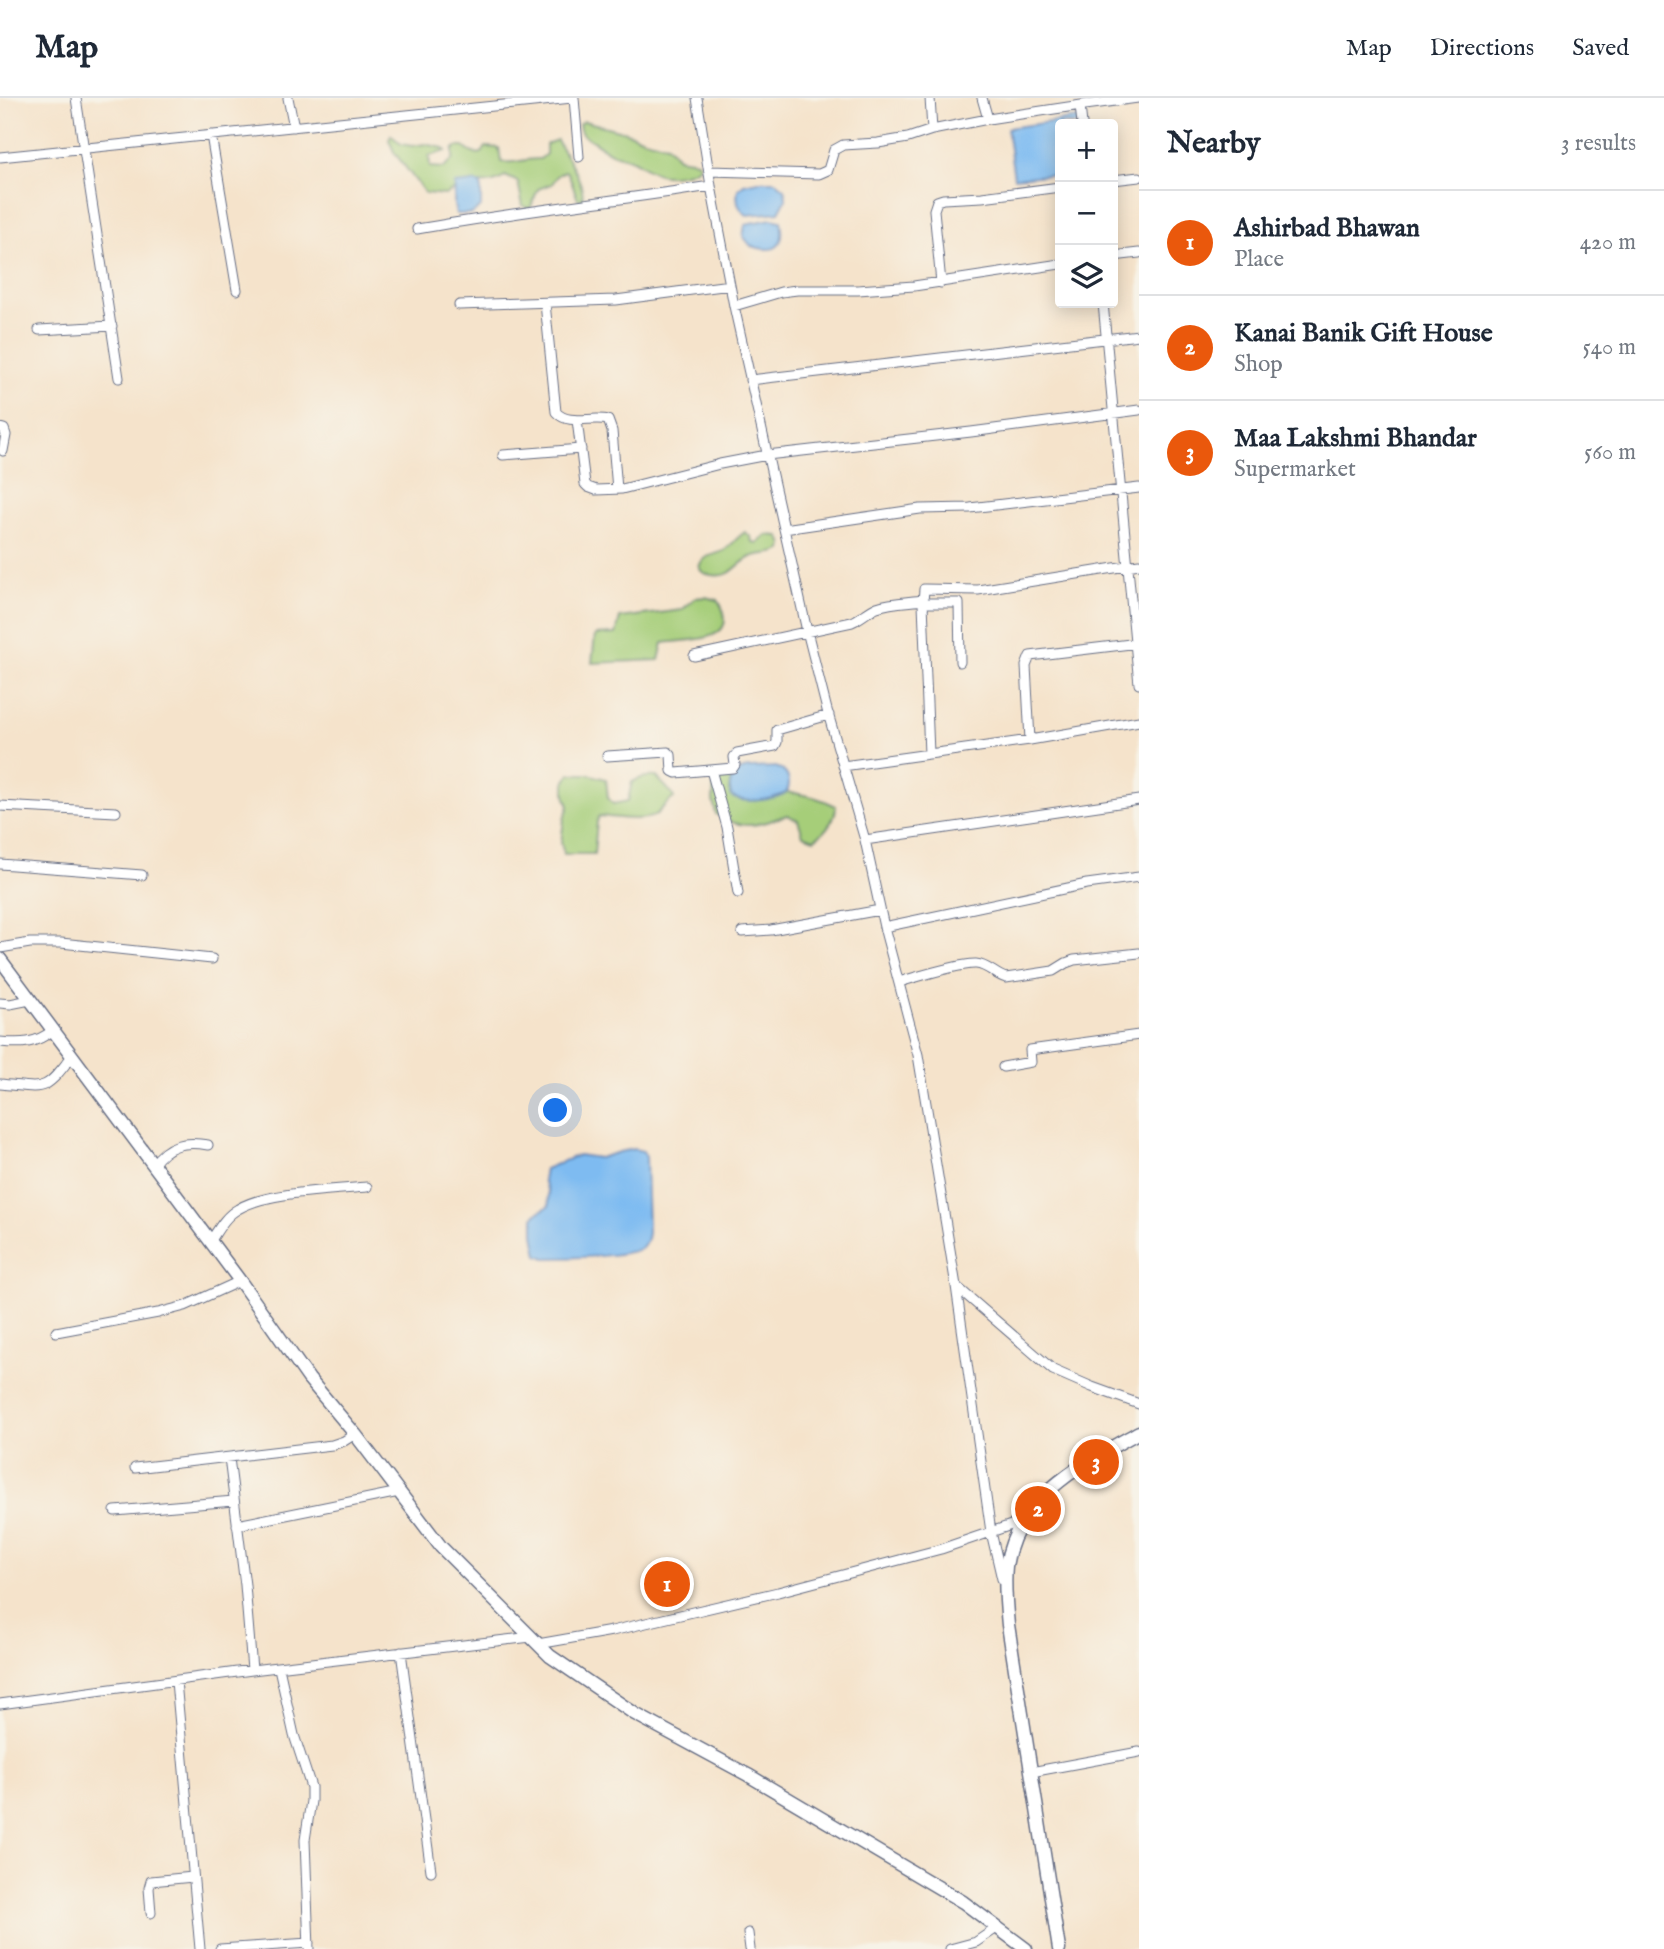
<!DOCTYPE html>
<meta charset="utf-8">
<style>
:root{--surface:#fff;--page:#f6f6f7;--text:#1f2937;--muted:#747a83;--line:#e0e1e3;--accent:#ea580c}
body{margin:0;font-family:"IM FELL English",serif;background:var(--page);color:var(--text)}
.controls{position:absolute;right:21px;top:21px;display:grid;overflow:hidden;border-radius:7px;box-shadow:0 4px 18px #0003}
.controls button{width:63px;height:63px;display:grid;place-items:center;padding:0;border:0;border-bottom:2px solid var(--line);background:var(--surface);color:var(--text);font:35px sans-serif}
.you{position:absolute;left:556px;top:1013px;width:24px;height:24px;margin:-18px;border:5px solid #fff;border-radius:50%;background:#1a73e8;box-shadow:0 0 0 10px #1a73e833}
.badge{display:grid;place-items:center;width:46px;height:46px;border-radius:50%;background:var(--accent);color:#fff;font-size:23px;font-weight:700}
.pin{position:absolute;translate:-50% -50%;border:4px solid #fff;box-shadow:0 2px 7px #0006}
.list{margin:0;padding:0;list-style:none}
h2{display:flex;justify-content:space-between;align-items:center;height:91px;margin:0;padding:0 28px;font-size:30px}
h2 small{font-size:23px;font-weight:400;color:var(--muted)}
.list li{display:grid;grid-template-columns:46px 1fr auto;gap:21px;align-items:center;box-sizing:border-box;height:105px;padding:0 28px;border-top:2px solid var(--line)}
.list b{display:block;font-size:26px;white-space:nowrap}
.list p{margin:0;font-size:23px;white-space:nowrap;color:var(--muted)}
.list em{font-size:23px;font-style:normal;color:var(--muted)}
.icon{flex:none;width:38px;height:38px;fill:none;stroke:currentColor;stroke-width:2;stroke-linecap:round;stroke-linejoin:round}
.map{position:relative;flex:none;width:1139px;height:1851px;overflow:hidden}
header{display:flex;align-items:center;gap:42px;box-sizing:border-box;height:98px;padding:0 35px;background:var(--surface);border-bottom:2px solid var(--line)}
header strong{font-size:33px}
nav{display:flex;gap:38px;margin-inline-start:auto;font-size:24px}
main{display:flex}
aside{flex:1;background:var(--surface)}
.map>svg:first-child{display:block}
.green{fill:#a6ce79;stroke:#607e6c;stroke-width:2}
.water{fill:#7ebbf1;stroke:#4c75a8;stroke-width:2}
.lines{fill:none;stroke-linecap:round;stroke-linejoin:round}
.street-casing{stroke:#676e84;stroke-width:11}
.secondary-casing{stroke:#676e84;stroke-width:15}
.street{stroke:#fff;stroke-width:9}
.secondary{stroke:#fff;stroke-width:12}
</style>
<header>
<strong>Map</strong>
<nav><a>Map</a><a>Directions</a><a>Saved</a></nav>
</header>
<main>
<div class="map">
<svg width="1139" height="1851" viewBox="0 0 1139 1851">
<rect width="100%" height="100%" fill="#f7f3e8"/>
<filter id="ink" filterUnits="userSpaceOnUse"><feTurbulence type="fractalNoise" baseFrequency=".0143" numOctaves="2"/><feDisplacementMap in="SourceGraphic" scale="14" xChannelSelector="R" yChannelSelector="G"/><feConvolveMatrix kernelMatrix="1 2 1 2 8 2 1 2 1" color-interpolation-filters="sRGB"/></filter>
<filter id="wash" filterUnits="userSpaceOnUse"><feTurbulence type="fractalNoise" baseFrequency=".00686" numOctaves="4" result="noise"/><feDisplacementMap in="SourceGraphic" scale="28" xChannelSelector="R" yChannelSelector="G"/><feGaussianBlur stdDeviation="1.57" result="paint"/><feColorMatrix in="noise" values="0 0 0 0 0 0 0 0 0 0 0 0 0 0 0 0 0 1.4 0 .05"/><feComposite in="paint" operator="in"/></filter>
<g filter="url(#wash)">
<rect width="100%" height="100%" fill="#f5e3cb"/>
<path class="green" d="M 584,23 L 626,34 L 644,41 L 667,47 L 678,60 L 697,63 L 700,68 C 691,76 671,79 659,76 C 648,73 640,65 630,61 C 625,59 619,58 614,56 C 605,53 599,46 591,42 C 583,37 580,37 579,26 Z
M 391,37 L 401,46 L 412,48 L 425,46 L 443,50 L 446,53 L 429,58 L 430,69 L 444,70 L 453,61 L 453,52 L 456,49 L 464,49 C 470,54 473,57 482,55 L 486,49 L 499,50 L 501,64 C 514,66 527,60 540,61 L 546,56 L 546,46 L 557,42 C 565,58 587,85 582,104 L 577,99 L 568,75 L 565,73 L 557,78 L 552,86 L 538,91 L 530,111 L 523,108 L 518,84 L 505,78 C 494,89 470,85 455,86 L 455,91 L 445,97 L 425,95 L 394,54 L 389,42 Z
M 745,434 L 751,439 L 752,444 L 758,445 L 766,437 L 779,438 L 783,446 L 782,452 C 773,457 761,455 751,459 C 742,463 736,471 729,475 C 718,481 687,476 705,460 C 710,456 719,456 725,452 C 732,447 737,439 745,434 Z
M 705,499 L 718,502 C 744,545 690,541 663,545 L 659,562 L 592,565 L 595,537 L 616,536 L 620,520 L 682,512 L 695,500 Z
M 726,675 L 731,679 L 729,693 C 764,692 804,691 836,708 C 836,721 825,735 814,741 L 803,737 L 798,722 L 787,717 C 759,727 743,734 716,716 L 713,703 L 714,676 Z
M 570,676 L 588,676 L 606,681 L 608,700 L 613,706 L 628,703 L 632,684 C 641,679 647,678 657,679 C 663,687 671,692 674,700 C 667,704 663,710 657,716 C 647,725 613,719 599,718 L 597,724 L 594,756 L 564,756 L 561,745 L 564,721 L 569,708 L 565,697 L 565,685 Z"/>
<path class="water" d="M 1078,20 L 1081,26 L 1060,26 L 1060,76 L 1014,80 L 1007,30 Z
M 758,83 L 775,83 L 785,91 L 786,101 L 779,114 L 747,117 C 738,111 736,101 738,91 L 744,86 Z
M 474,84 L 481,86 L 481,109 L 472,116 L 456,116 L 454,107 L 455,86 Z
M 772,121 L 781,123 C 786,149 776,156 751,148 L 743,138 L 745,128 L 750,125 Z
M 775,669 C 787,672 793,684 786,695 C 771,702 746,706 732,699 C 729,693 729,689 731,683 C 735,665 761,671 775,669 Z
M 634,1051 L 643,1053 L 646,1059 L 648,1135 C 647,1141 646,1146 641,1150 C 628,1159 563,1160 545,1160 L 538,1157 L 534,1136 L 534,1119 L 536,1116 L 549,1108 L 548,1093 L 543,1082 L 545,1071 L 578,1057 L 599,1060 L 619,1054 Z"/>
</g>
<g filter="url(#ink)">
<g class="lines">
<defs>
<path id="street" d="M 76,0 L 119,280
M 288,0 L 294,29
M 574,0 L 579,59
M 697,0 L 711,88 L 734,208 L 807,533 L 827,612 L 865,742 L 884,829 L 918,957 L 956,1188 L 991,1434 L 1002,1481
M 930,0 L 932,32
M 982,0 L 988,21
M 1085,7 L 1138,0
M 1080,8 L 1082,26
M 211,37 L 237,192
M 0,59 L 572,0
M 709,73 L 819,76 L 828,72 L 834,52 L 843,47 L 878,45 L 908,40 L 932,32 L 988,21 L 1088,6 L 1080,8
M 1113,82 L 1139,79
M 417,131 C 514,114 613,103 711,88
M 1113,158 L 1139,155
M 941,185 L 934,112 L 937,103 L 943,101 L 982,99 L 1060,89
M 545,205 L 556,314 C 568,328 592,318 608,322 L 612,333 L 617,391
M 1103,205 L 1139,586
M 459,207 L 616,202 L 730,187
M 734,208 L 781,194 L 797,192 L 858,192 L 914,188 L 1060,166
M 39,232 L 112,228
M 750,282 L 1139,237
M 577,322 L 585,386 L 588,389 L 596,392 L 622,391 L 720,366 L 767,357 L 971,334 L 1139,312
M 0,330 L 4,331 L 6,337 L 3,353
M 503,357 L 581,351
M 784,431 L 920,411 L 970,410 L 1139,390
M 923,505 L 959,505 L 960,564
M 694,558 L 852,524 C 861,520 868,513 877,509 C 891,504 909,504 923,502
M 1030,642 L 1026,568 L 1030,558 L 1139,545
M 929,656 L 923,505 L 924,491 L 978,492 L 1139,466
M 607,658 L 668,654 L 671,657 L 672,673 L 676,675 L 733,670 L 735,667 L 734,659 L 737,655 L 775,648 L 777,644 L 777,632 L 829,617
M 843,668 L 1030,642 L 1139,623
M 711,672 L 727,729 L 738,795
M 0,708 L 116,714
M 865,742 L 1139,702
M 0,766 L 142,777
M 884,829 L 1087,786 L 1139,779
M 742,834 L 771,832 L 880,812
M 0,850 L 30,845 L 61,845 L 212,861
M 899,884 C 917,879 960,865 976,866 C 988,867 995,877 1006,880 L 1053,873 L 1066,865 L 1074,862 L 1139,855
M 0,905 L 10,906 L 30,902
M 0,944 C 21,946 36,946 53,932
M 1003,969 L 1031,964 L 1030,952 L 1139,937
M 0,986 C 45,990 43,996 72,958
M 153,1067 C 167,1046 185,1043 208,1047
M 210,1144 C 218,1132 225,1118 238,1111 C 265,1094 333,1092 367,1089
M 956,1188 L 1053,1272 L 1092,1289 L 1139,1306
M 56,1234 L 158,1215 L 185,1208 L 240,1183
M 229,1360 L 245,1487 L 252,1572
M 135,1370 L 332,1347 L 344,1343 L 355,1336
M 115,1413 L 234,1403
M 237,1427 L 399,1394
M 538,1546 L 612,1533 L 778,1494 L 941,1451 L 1023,1423
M 401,1554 L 431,1773
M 279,1570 L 294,1637 L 311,1689 L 311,1703 L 305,1742 L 309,1851
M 176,1583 L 200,1851
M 0,1606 L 252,1572 L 531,1539
M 1031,1674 L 1139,1654
M 151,1815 L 149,1790 L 151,1783 L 193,1779
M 748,1835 L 750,1851
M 220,1851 L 309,1845
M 950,1851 L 976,1844 L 998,1829"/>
<path id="secondary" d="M 0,861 L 240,1183 L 309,1281 L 355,1336 L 441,1449 L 550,1558 L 635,1616 L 748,1677 L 963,1804 L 1026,1851
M 1059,1851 L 1008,1527 C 1006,1507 1004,1488 1006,1468 C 1017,1398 1084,1365 1139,1334"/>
</defs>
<use href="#street" class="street-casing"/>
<use href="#secondary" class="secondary-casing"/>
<use href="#street" class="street"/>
<use href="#secondary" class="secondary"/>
</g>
</g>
</svg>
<div class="controls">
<button>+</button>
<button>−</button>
<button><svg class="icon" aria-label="layers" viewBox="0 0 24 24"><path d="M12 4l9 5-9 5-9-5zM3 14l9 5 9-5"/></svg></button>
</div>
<div class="you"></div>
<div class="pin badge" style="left:667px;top:1486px">1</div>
<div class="pin badge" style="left:1038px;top:1411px">2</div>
<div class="pin badge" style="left:1096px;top:1364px">3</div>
</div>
<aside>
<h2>Nearby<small>3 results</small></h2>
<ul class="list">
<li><span class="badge">1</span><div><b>Ashirbad Bhawan</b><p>Place</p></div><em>420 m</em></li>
<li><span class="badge">2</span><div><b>Kanai Banik Gift House</b><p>Shop</p></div><em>540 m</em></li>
<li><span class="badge">3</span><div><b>Maa Lakshmi Bhandar</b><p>Supermarket</p></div><em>560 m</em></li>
</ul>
</aside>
</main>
